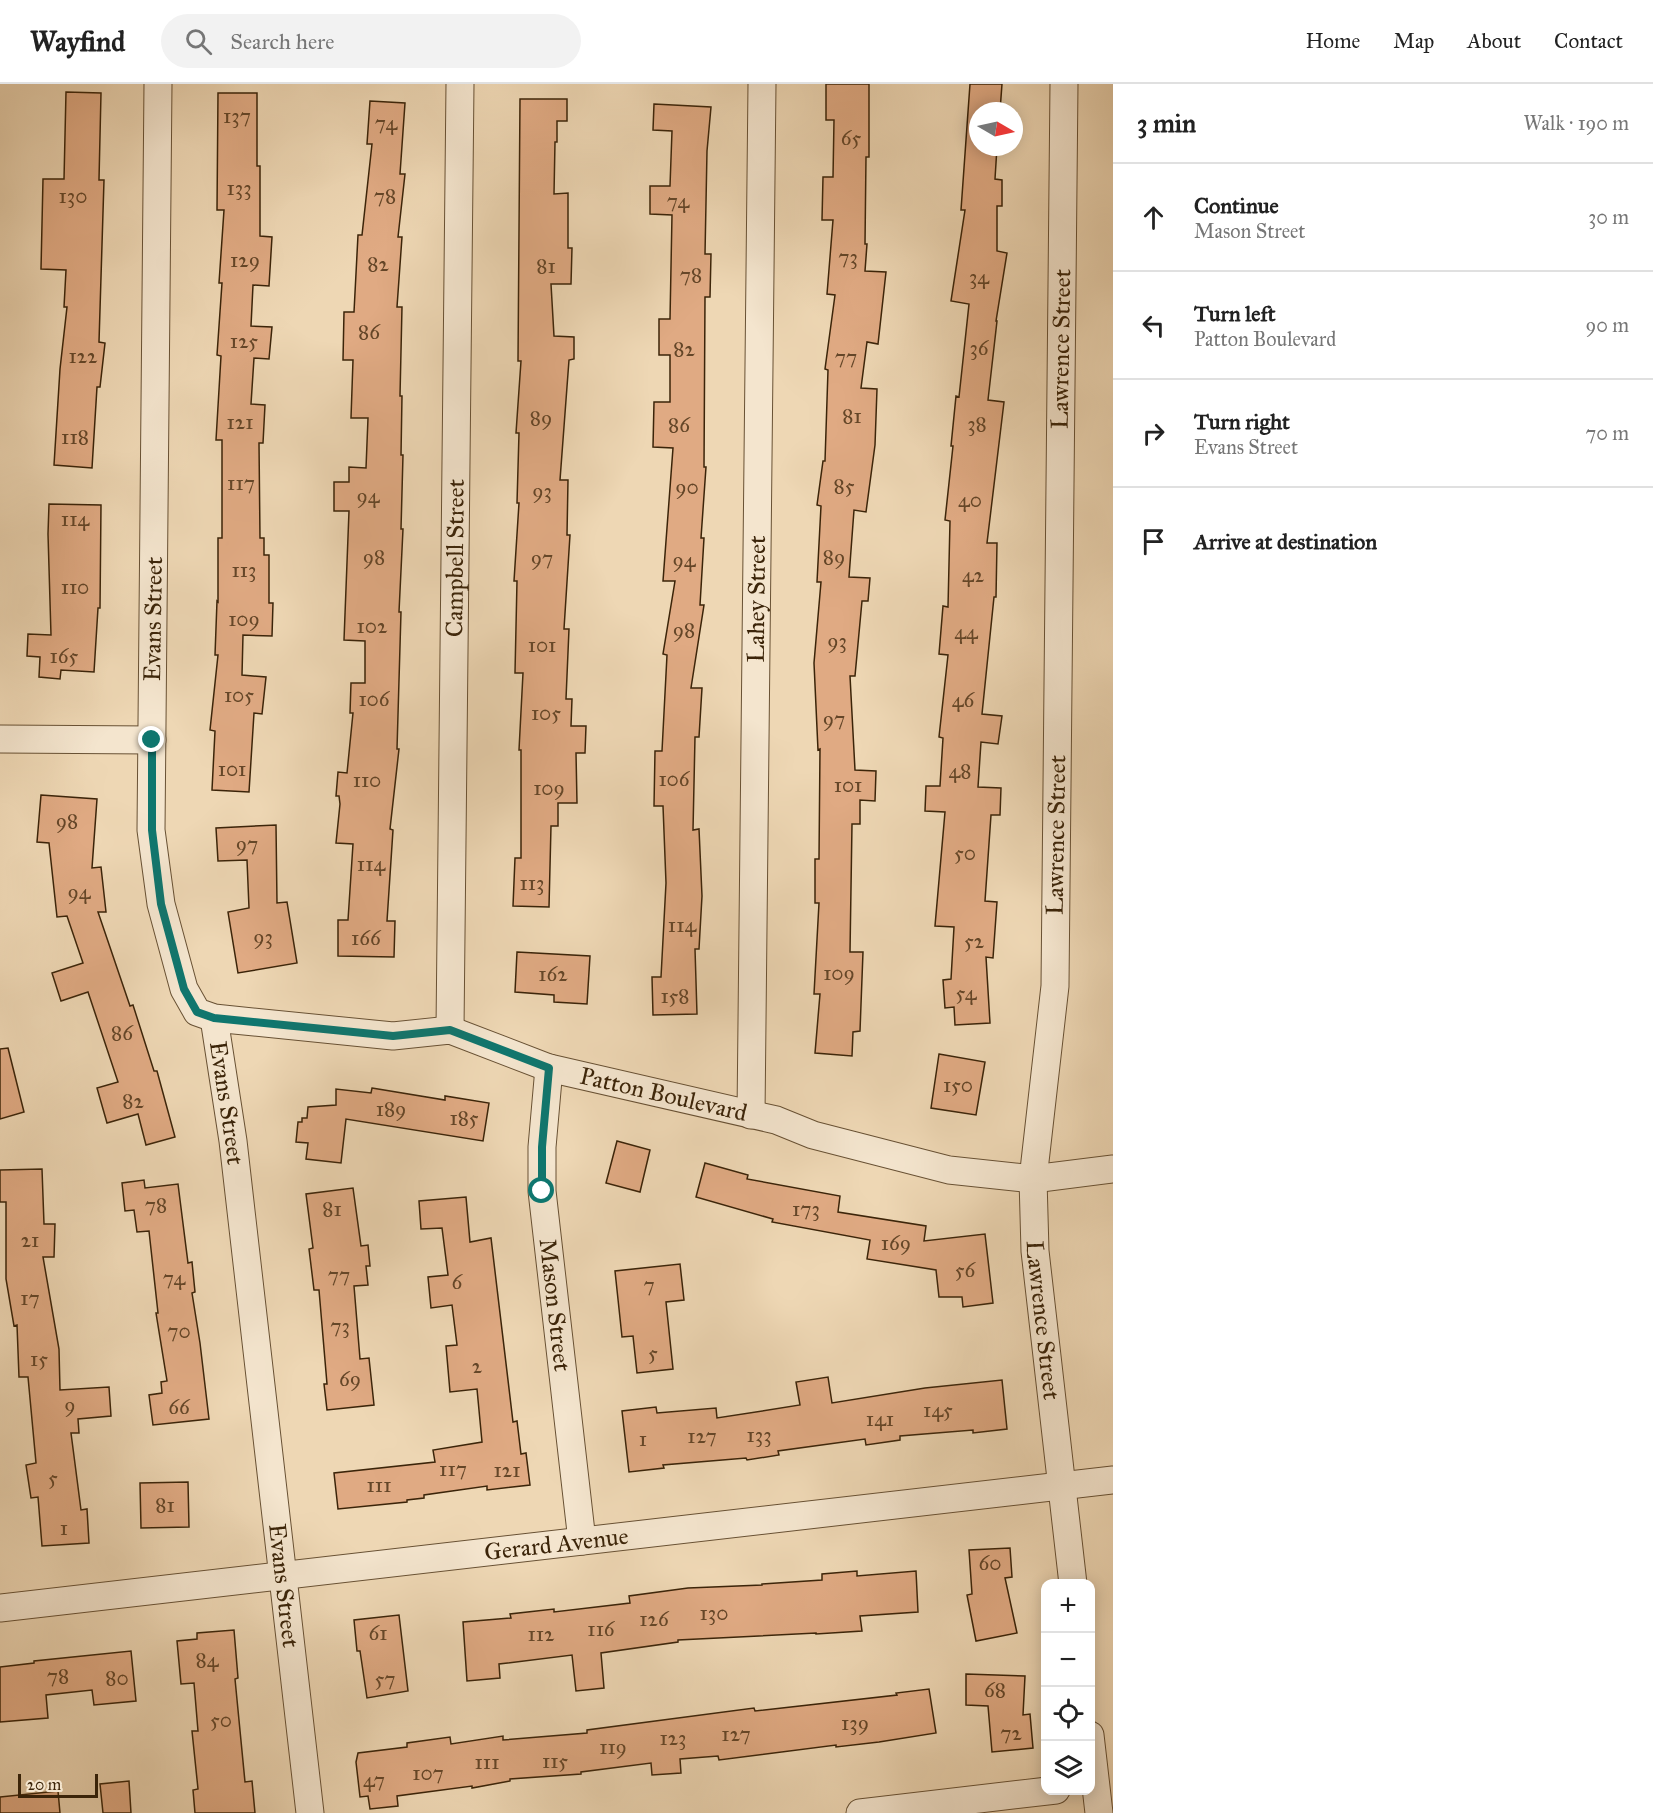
<!DOCTYPE html>
<meta charset="utf-8">
<style>
:root{--surface:#fff;--page:#f2f2f2;--text:#222;--muted:#767676;--line:#e0e0e0}
body{margin:0;font-family:"IM FELL Great Primer",serif;background:var(--page);color:var(--text)}
.controls{position:absolute;right:18px;bottom:18px;display:grid;overflow:hidden;border-radius:12px;box-shadow:0 3px 15px #0003}
.controls button{width:54px;height:54px;display:grid;place-items:center;padding:0;border:0;border-bottom:2px solid var(--line);background:var(--surface);color:var(--text);font:30px sans-serif}
.compass{position:absolute;left:969px;top:18px;width:54px;height:54px;border-radius:50%;background:var(--surface);box-shadow:0 3px 15px #0003;rotate:99deg}
.scale{position:absolute;left:18px;bottom:15px;width:80px;box-sizing:border-box;padding-left:6px;border:3px solid #3b2409;border-top:0;font-size:16px;line-height:21px;white-space:nowrap;color:#3b2409;-webkit-text-stroke:4px #f4e5ce;paint-order:stroke}
.stop{position:absolute;width:18px;height:18px;margin:-14px;border:4px solid #0f766e;border-radius:50%;background:#fff}
.stop.end{background:#0f766e;border-color:#fff;box-shadow:0 2px 6px #0008}
.list{margin:0;padding:0;list-style:none}
h2{display:flex;justify-content:space-between;align-items:center;height:78px;margin:0;padding:0 24px;font-size:26px}
h2 small{font-size:20px;font-weight:400;color:var(--muted)}
.list li{display:grid;grid-template-columns:39px 1fr auto;gap:18px;align-items:center;box-sizing:border-box;height:108px;padding:0 24px;border-top:2px solid var(--line)}
.list b{display:block;font-size:22px;white-space:nowrap}
.list p{margin:0;font-size:20px;white-space:nowrap;color:var(--muted)}
.list em{font-size:20px;font-style:normal;color:var(--muted)}
.icon{flex:none;width:33px;height:33px;fill:none;stroke:currentColor;stroke-width:2;stroke-linecap:round;stroke-linejoin:round}
.map{position:relative;flex:none;width:1113px;height:1729px;overflow:hidden}
header{display:flex;align-items:center;gap:36px;box-sizing:border-box;height:84px;padding:0 30px;background:var(--surface);border-bottom:2px solid var(--line)}
header strong{font-size:28px}
nav{display:flex;gap:33px;margin-inline-start:auto;font-size:21px}
.search{width:420px;height:54px;background:var(--page);display:flex;align-items:center;gap:15px;box-sizing:border-box;padding:0 21px;border-radius:33px;color:var(--muted);font-size:22px}
main{display:flex}
aside{flex:1;background:var(--surface)}
.map>svg:first-child{display:block}
.building{fill:#e0aa83;stroke:#3b2409;stroke-width:1.5}
.lines{fill:none;stroke-linecap:round;stroke-linejoin:round}
.minor-casing{stroke:#685134;stroke-width:29}
.minor{stroke:#f4e5ce;stroke-width:27}
.route{stroke:#0f766e;stroke-width:8}
.labels{text-anchor:middle;stroke-width:5;stroke-linejoin:round;paint-order:stroke}
.number-label{font-size:21px;fill:#644628}
.street-label{font-size:24px;fill:#3b2409;stroke:#f4e5ce}
</style>
<header>
<strong>Wayfind</strong>
<div class="search"><svg class="icon" aria-label="search" viewBox="0 0 24 24"><circle cx="10" cy="10" r="6"/><path d="M15 15l6 6"/></svg>Search here</div>
<nav><a>Home</a><a>Map</a><a>About</a><a>Contact</a></nav>
</header>
<main>
<div class="map">
<svg width="1113" height="1729" viewBox="0 0 1113 1729">
<rect width="100%" height="100%" fill="#eed7b4"/>
<filter id="stains"><feTurbulence type="fractalNoise" baseFrequency=".00333" numOctaves="4"/><feColorMatrix values="0 0 0 0 .2 0 0 0 0 .09 0 0 0 0 .02 0 0 0 .5 -.17"/></filter>
<radialGradient id="worn" r=".72"><stop offset=".6" stop-color="#630" stop-opacity="0"/><stop offset="1" stop-color="#630" stop-opacity=".3"/></radialGradient>
<path class="building" d="M 826,0 L 869,0 L 869,73 L 866,73 L 865,160 L 867,160 L 865,187 L 886,188 L 878,260 L 867,258 L 861,304 L 877,305 L 875,361 L 866,428 L 854,426 L 849,493 L 870,494 L 868,517 L 862,517 L 855,592 L 850,592 L 855,686 L 876,687 L 875,717 L 860,716 L 860,740 L 852,740 L 850,868 L 863,868 L 860,947 L 853,948 L 852,972 L 815,969 L 820,910 L 814,910 L 819,819 L 815,819 L 815,775 L 819,775 L 820,665 L 818,666 L 814,579 L 821,498 L 817,498 L 821,422 L 817,421 L 823,377 L 825,377 L 828,286 L 825,285 L 835,211 L 827,210 L 833,136 L 822,136 L 823,93 L 833,93 L 834,36 L 826,36 Z
M 970,0 L 1002,0 L 1000,27 L 978,27 L 978,63 L 997,63 L 995,95 L 1002,96 L 1002,122 L 997,122 L 997,167 L 1007,169 L 996,237 L 997,237 L 988,316 L 1004,318 L 987,459 L 997,459 L 996,513 L 994,513 L 982,630 L 1002,632 L 998,660 L 981,658 L 978,703 L 1001,704 L 1000,731 L 991,731 L 985,817 L 997,818 L 993,874 L 986,873 L 990,939 L 955,941 L 954,923 L 945,924 L 943,896 L 951,895 L 954,843 L 935,842 L 945,728 L 925,727 L 926,702 L 940,702 L 943,654 L 939,653 L 948,571 L 939,570 L 943,522 L 948,523 L 950,437 L 945,436 L 953,362 L 951,362 L 956,312 L 959,313 L 969,220 L 951,217 L 965,126 L 961,126 Z
M 66,8 L 101,9 L 99,96 L 104,96 L 99,258 L 105,259 L 100,303 L 97,303 L 92,384 L 54,381 L 60,285 L 67,223 L 64,223 L 66,186 L 41,185 L 43,95 L 64,95 Z
M 218,9 L 257,9 L 257,82 L 260,82 L 260,152 L 272,153 L 269,202 L 253,201 L 251,242 L 272,243 L 269,275 L 254,274 L 251,320 L 265,321 L 263,359 L 259,359 L 260,454 L 264,454 L 264,471 L 269,471 L 269,519 L 273,519 L 272,552 L 243,551 L 242,591 L 266,593 L 262,630 L 254,629 L 249,708 L 212,706 L 215,647 L 210,646 L 218,571 L 215,571 L 217,517 L 218,518 L 218,454 L 222,454 L 222,356 L 216,356 L 221,272 L 217,271 L 222,199 L 219,199 L 224,126 L 217,126 Z
M 520,15 L 567,15 L 567,37 L 557,37 L 557,58 L 555,58 L 554,110 L 568,109 L 568,164 L 572,164 L 571,200 L 551,200 L 554,252 L 574,253 L 574,275 L 569,276 L 560,396 L 568,396 L 567,451 L 570,451 L 564,545 L 569,545 L 566,615 L 572,615 L 571,642 L 586,642 L 585,669 L 576,669 L 577,719 L 558,719 L 558,742 L 551,742 L 549,823 L 513,822 L 515,774 L 521,774 L 521,666 L 519,666 L 523,589 L 515,589 L 517,497 L 514,497 L 519,419 L 517,419 L 519,349 L 516,349 L 521,277 L 518,277 Z
M 370,17 L 405,19 L 400,90 L 405,90 L 398,153 L 402,153 L 397,223 L 402,223 L 400,312 L 402,312 L 401,371 L 403,371 L 401,445 L 403,445 L 399,528 L 401,528 L 397,665 L 399,665 L 390,745 L 393,746 L 387,837 L 395,837 L 394,873 L 338,872 L 338,836 L 348,836 L 353,760 L 336,759 L 340,720 L 339,712 L 336,712 L 338,688 L 347,689 L 353,629 L 350,629 L 351,599 L 365,599 L 365,557 L 344,556 L 349,427 L 334,427 L 334,398 L 349,398 L 349,383 L 366,384 L 368,334 L 351,334 L 353,276 L 343,276 L 344,228 L 354,228 L 358,151 L 362,151 L 372,60 L 367,60 Z
M 654,20 L 711,23 L 707,67 L 705,170 L 711,170 L 710,213 L 705,213 L 704,383 L 706,383 L 701,454 L 704,454 L 700,521 L 704,521 L 691,604 L 702,604 L 699,653 L 695,653 L 693,746 L 699,745 L 702,812 L 699,865 L 695,865 L 697,930 L 653,931 L 652,893 L 661,893 L 666,799 L 663,722 L 654,722 L 655,667 L 662,667 L 667,571 L 663,570 L 675,497 L 663,497 L 673,364 L 653,363 L 654,318 L 670,318 L 670,271 L 659,271 L 659,235 L 670,235 L 672,131 L 650,130 L 650,102 L 670,102 L 672,47 L 653,46 Z
M 49,420 L 101,421 L 100,524 L 98,524 L 94,588 L 61,586 L 60,595 L 39,593 L 40,573 L 27,572 L 28,550 L 51,551 L 48,450 Z
M 41,711 L 97,715 L 92,784 L 101,783 L 106,828 L 98,828 L 130,922 L 133,921 L 154,987 L 157,987 L 175,1053 L 146,1061 L 138,1030 L 107,1039 L 97,1004 L 118,998 L 88,908 L 61,917 L 52,889 L 83,879 L 67,832 L 57,833 L 49,759 L 37,758 Z
M 276,741 L 277,819 L 287,818 L 297,879 L 238,889 L 228,828 L 249,824 L 247,776 L 218,777 L 216,744 Z
M 517,868 L 590,872 L 587,920 L 554,918 L 554,911 L 515,908 Z
M 8,964 L 24,1028 L 0,1035 L 0,965 Z
M 939,970 L 985,978 L 976,1031 L 931,1024 Z
M 372,1004 L 445,1016 L 445,1012 L 489,1019 L 483,1057 L 346,1035 L 341,1079 L 306,1075 L 308,1059 L 296,1058 L 298,1038 L 302,1038 L 302,1034 L 307,1034 L 308,1023 L 336,1021 L 336,1005 L 371,1009 Z
M 617,1057 L 650,1066 L 640,1108 L 606,1099 Z
M 705,1079 L 748,1091 L 747,1095 L 840,1112 L 838,1128 L 926,1142 L 924,1157 L 985,1150 L 993,1219 L 963,1223 L 962,1213 L 939,1213 L 936,1186 L 867,1175 L 870,1156 L 772,1138 L 773,1135 L 696,1113 Z
M 42,1085 L 44,1140 L 55,1140 L 54,1173 L 43,1173 L 59,1265 L 60,1306 L 109,1303 L 111,1332 L 78,1335 L 79,1349 L 71,1349 L 81,1426 L 87,1425 L 89,1459 L 42,1462 L 38,1413 L 31,1414 L 26,1381 L 36,1379 L 28,1293 L 19,1293 L 17,1241 L 14,1242 L 6,1195 L 6,1118 L 0,1118 L 0,1086 Z
M 144,1096 L 145,1104 L 178,1100 L 188,1179 L 192,1178 L 195,1208 L 192,1209 L 200,1259 L 209,1335 L 153,1341 L 149,1311 L 162,1309 L 161,1298 L 167,1297 L 156,1229 L 158,1229 L 149,1147 L 137,1148 L 134,1126 L 125,1127 L 122,1099 Z
M 353,1104 L 361,1162 L 368,1161 L 370,1182 L 366,1182 L 368,1201 L 354,1202 L 360,1275 L 369,1274 L 374,1321 L 327,1326 L 324,1300 L 327,1300 L 319,1206 L 314,1206 L 309,1165 L 313,1164 L 306,1110 Z
M 466,1113 L 470,1158 L 491,1154 L 513,1338 L 517,1337 L 521,1370 L 526,1369 L 530,1401 L 487,1406 L 487,1402 L 424,1411 L 424,1414 L 407,1416 L 407,1418 L 338,1425 L 334,1389 L 435,1378 L 433,1366 L 482,1358 L 477,1305 L 450,1308 L 446,1262 L 457,1261 L 452,1221 L 431,1224 L 428,1193 L 448,1191 L 442,1144 L 421,1145 L 419,1117 Z
M 680,1180 L 684,1216 L 666,1218 L 673,1285 L 637,1289 L 633,1252 L 622,1253 L 615,1187 Z
M 828,1293 L 832,1319 L 925,1304 L 1002,1296 L 1007,1345 L 973,1349 L 973,1346 L 900,1352 L 900,1356 L 866,1361 L 865,1355 L 778,1367 L 779,1371 L 747,1376 L 746,1374 L 663,1381 L 664,1384 L 629,1388 L 622,1327 L 656,1323 L 657,1329 L 716,1324 L 717,1334 L 800,1321 L 796,1298 Z
M 188,1398 L 189,1443 L 141,1444 L 140,1399 Z
M 1010,1464 L 1012,1493 L 1005,1494 L 1017,1549 L 976,1557 L 967,1511 L 972,1510 L 969,1466 Z
M 857,1487 L 857,1492 L 916,1487 L 918,1528 L 860,1532 L 862,1547 L 816,1550 L 816,1549 L 678,1556 L 678,1558 L 601,1569 L 604,1604 L 576,1607 L 572,1571 L 499,1580 L 500,1594 L 467,1597 L 463,1538 L 511,1534 L 510,1530 L 554,1525 L 554,1528 L 630,1519 L 629,1512 L 688,1504 L 762,1501 L 762,1500 L 822,1496 L 822,1490 Z
M 399,1531 L 408,1607 L 367,1614 L 360,1567 L 357,1567 L 354,1536 Z
M 234,1546 L 238,1594 L 235,1595 L 245,1698 L 252,1697 L 255,1729 L 195,1729 L 193,1706 L 198,1705 L 192,1647 L 198,1647 L 194,1599 L 181,1600 L 177,1557 L 197,1555 L 197,1549 Z
M 131,1567 L 136,1617 L 94,1621 L 92,1606 L 46,1611 L 48,1634 L 0,1638 L 0,1583 L 34,1579 L 34,1577 Z
M 966,1590 L 1025,1592 L 1023,1631 L 1030,1630 L 1033,1664 L 992,1668 L 988,1622 L 966,1621 Z
M 929,1605 L 936,1649 L 879,1658 L 836,1663 L 836,1661 L 719,1676 L 718,1672 L 680,1675 L 681,1689 L 652,1691 L 651,1679 L 581,1688 L 581,1690 L 510,1695 L 510,1697 L 472,1704 L 472,1702 L 397,1712 L 398,1722 L 370,1725 L 368,1712 L 360,1713 L 356,1678 L 358,1669 L 407,1663 L 407,1659 L 450,1653 L 451,1660 L 503,1652 L 503,1656 L 587,1649 L 587,1646 L 754,1624 L 755,1627 L 897,1611 L 896,1609 Z
M 129,1697 L 131,1729 L 103,1729 L 100,1700 Z
M 58,1707 L 60,1729 L 0,1729 L 0,1713 Z"/>
<g class="lines">
<defs>
<g id="minor">
<path id="s1" d="M 158,0 L 151,746 L 161,820 L 184,905 L 197,928 L 214,934 L 393,952 L 450,946 L 549,984 L 776,1036 L 813,1051 L 949,1086 L 1033,1095 L 1113,1085"/>
<path id="s2" d="M 1064,0 L 1055,902 L 1033,1095 L 1035,1167 L 1073,1500"/>
<path d="M 0,655 L 152,656"/>
<path id="s3" d="M 214,934 L 233,1057 L 310,1729"/>
<path id="s4" d="M 450,946 L 460,0"/>
<path id="s5" d="M 549,984 L 542,1063 L 542,1107 L 582,1457"/>
<path id="s6" d="M 751,1031 L 762,0"/>
<path id="s7" d="M 0,1524 L 1113,1396"/>
<path d="M 1090,1651 L 1099,1729"/>
<path d="M 860,1729 L 1056,1706"/>
</g>
</defs>
<use href="#minor" class="minor-casing"/>
<use href="#minor" class="minor"/>
</g>
<g class="lines">
<path class="route" d="M 152,656 L 152,746 L 161,820 L 184,905 L 197,928 L 214,934 L 393,952 L 450,946 L 549,984 L 542,1063 L 542,1107"/>
</g>
<g class="labels">
<g class="number-label">
<text x="237" y="39">137</text>
<text x="386" y="46">74</text>
<text x="851" y="61">65</text>
<text x="239" y="111">133</text>
<text x="73" y="119">130</text>
<text x="385" y="119">78</text>
<text x="678" y="124">74</text>
<text x="848" y="180">73</text>
<text x="245" y="183">129</text>
<text x="378" y="187">82</text>
<text x="546" y="189">81</text>
<text x="691" y="198">78</text>
<text x="979" y="200">34</text>
<text x="369" y="255">86</text>
<text x="244" y="264">125</text>
<text x="979" y="271">36</text>
<text x="684" y="272">82</text>
<text x="83" y="279">122</text>
<text x="846" y="280">77</text>
<text x="852" y="339">81</text>
<text x="541" y="341">89</text>
<text x="240" y="345">121</text>
<text x="977" y="347">38</text>
<text x="679" y="348">86</text>
<text x="75" y="360">118</text>
<text x="241" y="406">117</text>
<text x="844" y="409">85</text>
<text x="687" y="410">90</text>
<text x="542" y="414">93</text>
<text x="368" y="419">94</text>
<text x="970" y="423">40</text>
<text x="75" y="442">114</text>
<text x="374" y="480">98</text>
<text x="834" y="480">89</text>
<text x="542" y="481">97</text>
<text x="684" y="483">94</text>
<text x="244" y="493">113</text>
<text x="973" y="498">42</text>
<text x="75" y="510">110</text>
<text x="244" y="542">109</text>
<text x="372" y="549">102</text>
<text x="684" y="553">98</text>
<text x="966" y="555">44</text>
<text x="837" y="564">93</text>
<text x="542" y="568">101</text>
<text x="64" y="579">165</text>
<text x="239" y="618">105</text>
<text x="374" y="622">106</text>
<text x="963" y="623">46</text>
<text x="546" y="636">105</text>
<text x="834" y="642">97</text>
<text x="232" y="692">101</text>
<text x="960" y="694">48</text>
<text x="674" y="702">106</text>
<text x="367" y="703">110</text>
<text x="848" y="708">101</text>
<text x="549" y="711">109</text>
<text x="67" y="744">98</text>
<text x="247" y="767">97</text>
<text x="965" y="776">50</text>
<text x="371" y="787">114</text>
<text x="532" y="806">113</text>
<text x="79" y="815">94</text>
<text x="682" y="848">114</text>
<text x="263" y="860">93</text>
<text x="366" y="861">166</text>
<text x="974" y="864">52</text>
<text x="839" y="896">109</text>
<text x="553" y="897">162</text>
<text x="966" y="916">54</text>
<text x="675" y="919">158</text>
<text x="122" y="956">86</text>
<text x="958" y="1008">150</text>
<text x="133" y="1024">82</text>
<text x="391" y="1032">189</text>
<text x="464" y="1041">185</text>
<text x="156" y="1128">78</text>
<text x="332" y="1132">81</text>
<text x="806" y="1132">173</text>
<text x="30" y="1163">21</text>
<text x="896" y="1166">169</text>
<text x="965" y="1193">56</text>
<text x="339" y="1198">77</text>
<text x="174" y="1201">74</text>
<text x="457" y="1205">6</text>
<text x="649" y="1208">7</text>
<text x="30" y="1221">17</text>
<text x="340" y="1249">73</text>
<text x="179" y="1254">70</text>
<text x="653" y="1276">5</text>
<text x="39" y="1282">15</text>
<text x="477" y="1289">2</text>
<text x="350" y="1302">69</text>
<text x="70" y="1328">9</text>
<text x="179" y="1330">66</text>
<text x="938" y="1333">145</text>
<text x="880" y="1342">141</text>
<text x="759" y="1358">133</text>
<text x="702" y="1359">127</text>
<text x="643" y="1362">1</text>
<text x="453" y="1392">117</text>
<text x="507" y="1393">121</text>
<text x="53" y="1401">5</text>
<text x="379" y="1408">111</text>
<text x="165" y="1428">81</text>
<text x="64" y="1451">1</text>
<text x="990" y="1486">60</text>
<text x="714" y="1536">130</text>
<text x="654" y="1542">126</text>
<text x="601" y="1552">116</text>
<text x="378" y="1556">61</text>
<text x="541" y="1557">112</text>
<text x="207" y="1583">84</text>
<text x="58" y="1599">78</text>
<text x="117" y="1601">80</text>
<text x="385" y="1602">57</text>
<text x="995" y="1613">68</text>
<text x="221" y="1643">50</text>
<text x="855" y="1646">139</text>
<text x="1011" y="1656">72</text>
<text x="736" y="1657">127</text>
<text x="673" y="1661">123</text>
<text x="613" y="1670">119</text>
<text x="555" y="1684">115</text>
<text x="487" y="1685">111</text>
<text x="428" y="1696">107</text>
<text x="374" y="1703">47</text>
</g>
<g class="street-label">
<text transform="translate(1061 265) rotate(-89)" y="8">Lawrence Street</text>
<text dy="8" stroke="none"><textPath href="#s4" startOffset="472">Campbell Street</textPath></text>
<text dy="8" stroke="none"><textPath href="#s6" startOffset="516">Lahey Street</textPath></text>
<text transform="translate(153 535) rotate(-89)" y="8">Evans Street</text>
<text transform="translate(1056 751) rotate(-89)" y="8">Lawrence Street</text>
<text dy="8" stroke="none"><textPath href="#s1" startOffset="1414">Patton Boulevard</textPath></text>
<text dy="8" stroke="none"><textPath href="#s3" startOffset="86">Evans Street</textPath></text>
<text dy="8" stroke="none"><textPath href="#s5" startOffset="238">Mason Street</textPath></text>
<text dy="8" stroke="none"><textPath href="#s2" startOffset="1238">Lawrence Street</textPath></text>
<text dy="8" stroke="none"><textPath href="#s7" startOffset="560">Gerard Avenue</textPath></text>
<text dy="8" stroke="none"><textPath href="#s3" startOffset="572">Evans Street</textPath></text>
</g>
</g>
<rect width="100%" height="100%" filter="url(#stains)"/>
<rect width="100%" height="100%" fill="url(#worn)"/>
</svg>
<div class="controls">
<button>+</button>
<button>−</button>
<button><svg class="icon" aria-label="locate" viewBox="0 0 24 24"><circle cx="12" cy="12" r="6"/><path d="M12 2v4M12 18v4M2 12h4M18 12h4"/></svg></button>
<button><svg class="icon" aria-label="layers" viewBox="0 0 24 24"><path d="M12 4l9 5-9 5-9-5zM3 14l9 5 9-5"/></svg></button>
</div>
<svg class="compass" viewBox="-18 -18 36 36"><path d="M0-13l5 13h-10z" fill="#e53935"/><path d="M0 13l5-13h-10z" fill="#767676"/></svg>
<div class="scale">20 m</div>
<div class="stop" style="left:542px;top:1107px"></div>
<div class="stop end" style="left:152px;top:656px"></div>
</div>
<aside>
<h2>3 min<small>Walk · 190 m</small></h2>
<ul class="list">
<li><svg class="icon" aria-label="ahead" viewBox="0 0 24 24"><path d="M12 20V5M6 11l6-6 6 6"/></svg><div><b>Continue</b><p>Mason Street</p></div><em>30 m</em></li>
<li><svg class="icon" aria-label="left" viewBox="0 0 24 24"><path d="M17 20v-9H6M10 6l-5 5 5 5"/></svg><div><b>Turn left</b><p>Patton Boulevard</p></div><em>90 m</em></li>
<li><svg class="icon" aria-label="right" viewBox="0 0 24 24"><path d="M7 20v-9h11M14 6l5 5-5 5"/></svg><div><b>Turn right</b><p>Evans Street</p></div><em>70 m</em></li>
<li><svg class="icon" aria-label="arrive" viewBox="0 0 24 24"><path d="M6 21V4h12l-3 4 3 4H6"/></svg><div><b>Arrive at destination</b></div></li>
</ul>
</aside>
</main>
